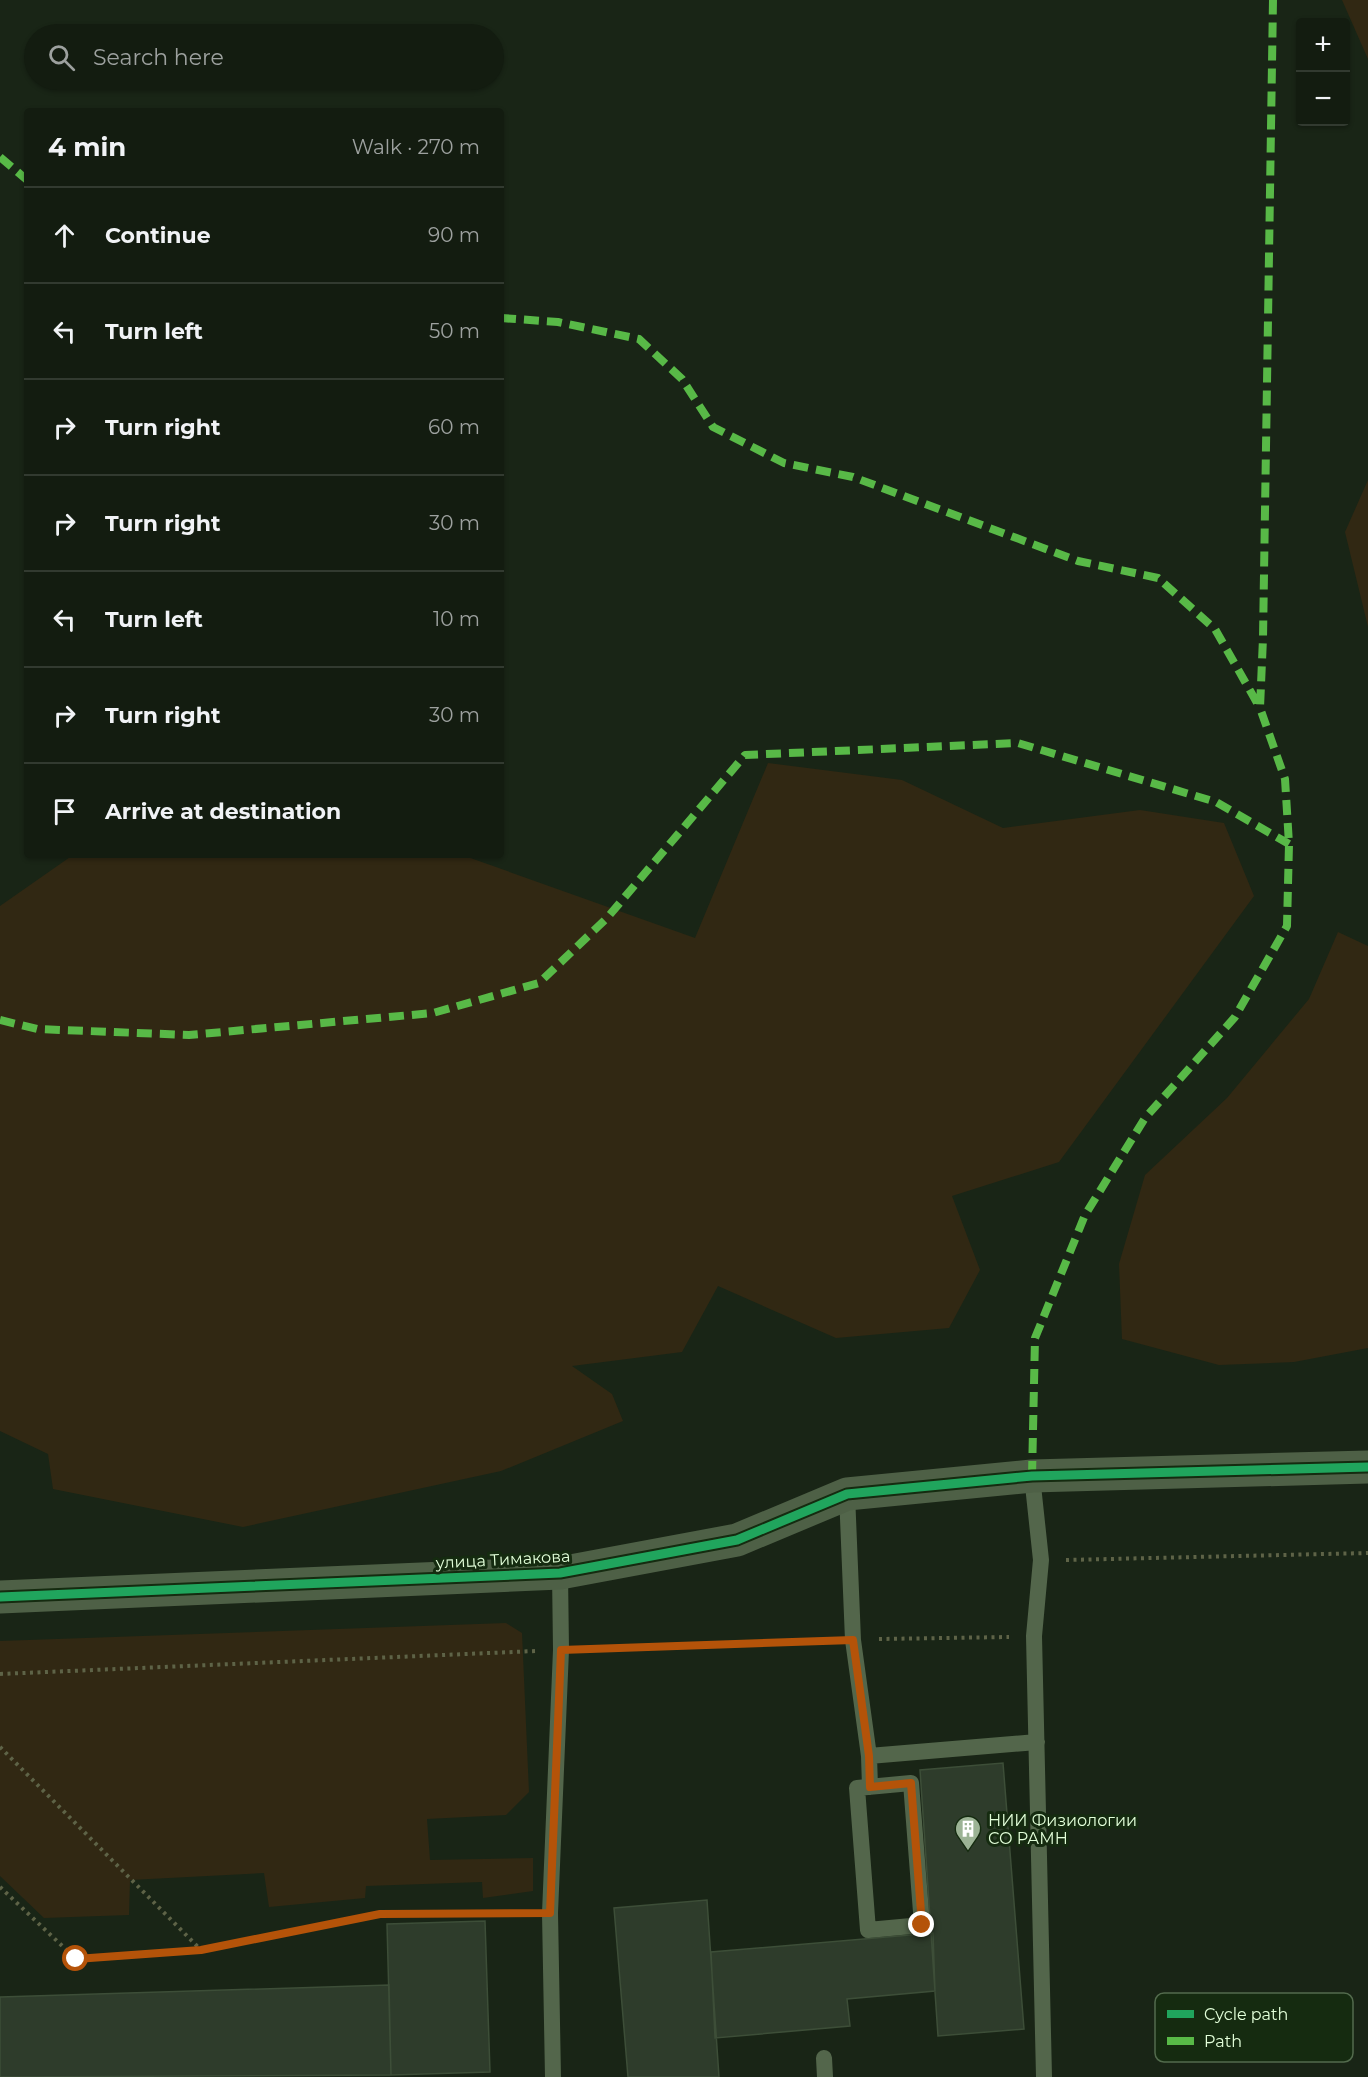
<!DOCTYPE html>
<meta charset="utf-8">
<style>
:root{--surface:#131c10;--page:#20291e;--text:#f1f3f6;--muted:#9da19f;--line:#323a30}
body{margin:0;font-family:Montserrat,sans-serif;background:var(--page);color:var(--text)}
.controls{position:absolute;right:18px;top:18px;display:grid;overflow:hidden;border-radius:6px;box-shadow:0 2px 4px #0004}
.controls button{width:54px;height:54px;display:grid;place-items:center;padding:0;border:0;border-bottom:2px solid var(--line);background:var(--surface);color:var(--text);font:30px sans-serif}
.stop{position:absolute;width:18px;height:18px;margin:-14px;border:4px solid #b45309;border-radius:50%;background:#fff}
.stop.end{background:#b45309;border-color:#fff;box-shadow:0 2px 6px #0008}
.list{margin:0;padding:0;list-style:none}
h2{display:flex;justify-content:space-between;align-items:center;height:78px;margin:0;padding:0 24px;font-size:26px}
h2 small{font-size:20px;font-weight:400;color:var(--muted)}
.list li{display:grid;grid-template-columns:39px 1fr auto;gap:18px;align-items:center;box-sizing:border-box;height:96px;padding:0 24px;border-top:2px solid var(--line)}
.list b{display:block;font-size:22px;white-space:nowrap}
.list em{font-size:20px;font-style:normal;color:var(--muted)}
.icon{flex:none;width:33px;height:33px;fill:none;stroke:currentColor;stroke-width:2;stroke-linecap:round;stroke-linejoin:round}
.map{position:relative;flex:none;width:1368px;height:2077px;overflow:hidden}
.search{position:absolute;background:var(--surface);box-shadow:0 2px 4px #0004;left:24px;top:24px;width:480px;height:66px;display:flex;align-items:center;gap:15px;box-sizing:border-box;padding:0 21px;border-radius:33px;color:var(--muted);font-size:22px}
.panel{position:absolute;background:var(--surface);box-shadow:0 2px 4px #0004;left:24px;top:108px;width:480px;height:750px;border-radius:6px}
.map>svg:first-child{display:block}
.green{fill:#312813}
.building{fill:#2e3c2b;stroke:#3d4e38;stroke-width:1.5}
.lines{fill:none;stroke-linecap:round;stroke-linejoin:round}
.path{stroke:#5e6347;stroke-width:4;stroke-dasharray:3 4.5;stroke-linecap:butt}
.lane{stroke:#53664b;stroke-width:16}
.secondary{stroke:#4e6046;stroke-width:33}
.quiet{stroke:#58b947;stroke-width:8;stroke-dasharray:15 8;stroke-linecap:butt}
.cycleway-casing{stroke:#152b10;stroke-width:13}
.cycleway{stroke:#20a55d;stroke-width:9}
.route{stroke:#b45309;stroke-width:8}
.labels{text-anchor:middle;stroke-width:6;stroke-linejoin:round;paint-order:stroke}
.street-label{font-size:16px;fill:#e3ffda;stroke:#152b10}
.poi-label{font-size:16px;fill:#e3ffda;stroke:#152b10;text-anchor:start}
.key{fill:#152b10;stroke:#536b4d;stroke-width:1.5}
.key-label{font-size:16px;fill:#e3ffda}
</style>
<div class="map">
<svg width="1368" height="2077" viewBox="0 0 1368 2077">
<rect width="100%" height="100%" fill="#192516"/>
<path class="green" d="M 1342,0 L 1368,0 L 1368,59 Z
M 1368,480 L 1368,627 L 1345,532 Z
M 768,763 L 902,780 L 1003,828 L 1140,810 L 1224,823 L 1254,896 L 1059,1162 L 952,1196 L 980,1270 L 949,1328 L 836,1338 L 718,1286 L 682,1352 L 572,1366 L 612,1394 L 623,1421 L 501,1471 L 243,1527 L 53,1489 L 48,1454 L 0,1431 L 0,906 L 73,855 L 462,855 L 695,938 Z
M 1338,932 L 1368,946 L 1368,1348 L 1294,1362 L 1219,1365 L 1122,1339 L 1119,1264 L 1145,1175 L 1227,1098 L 1309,999 Z
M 506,1623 L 522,1633 L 529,1792 L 506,1815 L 427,1819 L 430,1860 L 533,1858 L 533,1891 L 483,1898 L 482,1882 L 366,1886 L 365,1898 L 269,1907 L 264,1873 L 130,1880 L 129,1915 L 44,1918 L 0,1876 L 0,1641 Z"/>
<path class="building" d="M 1003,1763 L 1024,2029 L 938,2036 L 920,1770 Z
M 707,1900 L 719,2077 L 628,2077 L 614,1908 Z
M 485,1921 L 490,2072 L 391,2075 L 387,1924 Z
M 933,1933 L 935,1991 L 847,1999 L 850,2026 L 715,2038 L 711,1952 Z
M 389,1985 L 391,2075 L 0,2077 L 0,1997 Z"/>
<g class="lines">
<path class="path" d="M 1066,1560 L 1368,1553
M 879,1639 L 1009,1637
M 585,1649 L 830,1641
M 0,1674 L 536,1651
M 0,1747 L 200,1949
M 0,1887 L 76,1959 L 201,1950 L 380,1914 L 524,1913"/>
<path class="lane" d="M 1032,1476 L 1041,1560 L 1034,1636 L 1044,2077
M 847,1494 L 853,1640 L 869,1756 L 870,1787
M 869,1756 L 1037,1742
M 911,1783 L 922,1925 L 868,1930 L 857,1788 Z
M 824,2058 L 825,2077
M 553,2077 L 550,1913 L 561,1650 L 560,1573"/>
<path class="secondary" d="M 0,1597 L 560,1573 L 737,1540 L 847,1494 L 1032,1476 L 1368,1467"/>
<path class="quiet" d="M 0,157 L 27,180
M 501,318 L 558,322 L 639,339 L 682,379 L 713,427 L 784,463 L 853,477 L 1078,561 L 1158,578 L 1215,629 L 1260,708
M 0,1020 L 37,1029 L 189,1035 L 433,1013 L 539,983 L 607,918 L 745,755 L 1018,743 L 1216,802 L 1289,844
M 1032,1476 L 1035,1338 L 1085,1215 L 1145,1118 L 1235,1017 L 1287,926 L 1289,844 L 1285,779 L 1260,708 L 1263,638 L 1273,0"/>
<defs>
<path id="cycleway" d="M 0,1597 L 560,1573 L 737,1540 L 847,1494 L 1032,1476 L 1368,1467"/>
</defs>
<use href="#cycleway" class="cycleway-casing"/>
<use href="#cycleway" class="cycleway"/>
</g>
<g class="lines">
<path class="route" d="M 76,1959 L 201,1950 L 380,1914 L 550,1913 L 561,1650 L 853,1640 L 869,1756 L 870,1787 L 911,1783 L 922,1925"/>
</g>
<defs>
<symbol id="building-pin" viewBox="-11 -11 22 30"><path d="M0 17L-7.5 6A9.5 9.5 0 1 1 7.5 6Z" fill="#9cb395" stroke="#152b10"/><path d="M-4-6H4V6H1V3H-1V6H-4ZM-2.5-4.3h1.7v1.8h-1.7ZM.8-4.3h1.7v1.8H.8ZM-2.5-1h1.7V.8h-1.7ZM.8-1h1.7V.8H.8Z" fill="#fff"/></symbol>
</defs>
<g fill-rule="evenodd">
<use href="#building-pin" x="953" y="1814" width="30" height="40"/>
</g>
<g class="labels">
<g class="street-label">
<text transform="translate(503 1559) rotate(-3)" y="6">улица Тимакова</text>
</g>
<g class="poi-label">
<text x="988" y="1826">НИИ Физиологии<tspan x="988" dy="18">СО РАМН</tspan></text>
</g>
</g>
<rect x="1155" y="1993" width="198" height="69" rx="9" class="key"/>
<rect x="1167" y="2010" width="27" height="8" fill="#20a55d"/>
<rect x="1167" y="2037" width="27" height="8" fill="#58b947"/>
<g class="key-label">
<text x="1204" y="2020">Cycle path</text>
<text x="1204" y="2047">Path</text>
</g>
</svg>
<div class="controls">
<button>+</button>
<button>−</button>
</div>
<div class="stop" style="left:76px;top:1959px"></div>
<div class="stop end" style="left:922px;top:1925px"></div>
<div class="search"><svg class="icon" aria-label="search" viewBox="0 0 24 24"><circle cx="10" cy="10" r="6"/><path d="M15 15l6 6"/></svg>Search here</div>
<section class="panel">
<h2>4 min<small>Walk · 270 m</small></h2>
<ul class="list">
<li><svg class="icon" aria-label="ahead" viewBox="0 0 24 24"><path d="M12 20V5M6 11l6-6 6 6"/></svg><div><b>Continue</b></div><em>90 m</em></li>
<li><svg class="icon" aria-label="left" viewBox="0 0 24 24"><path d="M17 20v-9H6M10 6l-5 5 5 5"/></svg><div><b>Turn left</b></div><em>50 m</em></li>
<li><svg class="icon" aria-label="right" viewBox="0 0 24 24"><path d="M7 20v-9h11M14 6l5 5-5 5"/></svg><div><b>Turn right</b></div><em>60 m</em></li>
<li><svg class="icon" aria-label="right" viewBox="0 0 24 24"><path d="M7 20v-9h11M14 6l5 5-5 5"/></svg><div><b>Turn right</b></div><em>30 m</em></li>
<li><svg class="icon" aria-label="left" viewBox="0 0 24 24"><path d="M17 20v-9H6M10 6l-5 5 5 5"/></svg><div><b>Turn left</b></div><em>10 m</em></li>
<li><svg class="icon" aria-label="right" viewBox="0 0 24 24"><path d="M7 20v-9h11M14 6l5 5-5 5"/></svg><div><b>Turn right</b></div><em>30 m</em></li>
<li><svg class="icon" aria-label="arrive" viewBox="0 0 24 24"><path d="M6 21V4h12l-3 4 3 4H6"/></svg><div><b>Arrive at destination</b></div></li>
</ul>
</section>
</div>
